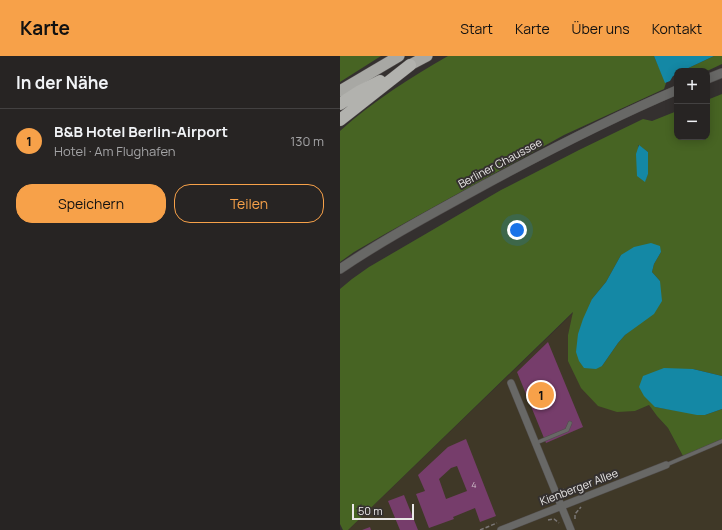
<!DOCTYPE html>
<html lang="de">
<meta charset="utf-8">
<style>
:root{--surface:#272423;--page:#2f2c2b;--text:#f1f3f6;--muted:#a4a4a6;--line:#434141;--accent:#f7a149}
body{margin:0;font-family:Manrope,sans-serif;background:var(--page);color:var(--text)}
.controls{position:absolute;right:12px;top:12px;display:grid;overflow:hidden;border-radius:8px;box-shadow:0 2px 10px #0003}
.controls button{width:36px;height:36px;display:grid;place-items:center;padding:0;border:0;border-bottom:1px solid var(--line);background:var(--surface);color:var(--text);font:20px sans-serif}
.scale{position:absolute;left:12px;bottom:10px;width:62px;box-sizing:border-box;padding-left:4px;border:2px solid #eae8e7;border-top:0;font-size:11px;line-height:14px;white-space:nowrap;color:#eae8e7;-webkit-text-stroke:3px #34302f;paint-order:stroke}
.you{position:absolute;left:177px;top:174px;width:14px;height:14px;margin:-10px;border:3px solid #fff;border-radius:50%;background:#1a73e8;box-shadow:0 0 0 6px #1a73e833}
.badge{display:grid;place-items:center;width:26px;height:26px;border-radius:50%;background:var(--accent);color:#111;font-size:13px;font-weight:700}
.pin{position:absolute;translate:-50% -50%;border:2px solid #fff;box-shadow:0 1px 4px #0006}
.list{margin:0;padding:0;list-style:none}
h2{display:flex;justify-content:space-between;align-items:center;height:52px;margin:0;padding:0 16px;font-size:17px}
h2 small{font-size:13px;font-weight:400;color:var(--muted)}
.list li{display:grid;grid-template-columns:26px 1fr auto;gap:12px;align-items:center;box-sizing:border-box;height:64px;padding:0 16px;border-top:1px solid var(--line)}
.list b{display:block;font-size:15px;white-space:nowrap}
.list p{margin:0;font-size:13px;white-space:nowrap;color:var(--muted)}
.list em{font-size:13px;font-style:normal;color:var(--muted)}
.actions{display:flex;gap:8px;padding:12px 16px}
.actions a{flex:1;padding:9px 0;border:1px solid var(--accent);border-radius:16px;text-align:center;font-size:14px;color:var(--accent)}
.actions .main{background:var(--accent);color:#111}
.map{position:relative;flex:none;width:382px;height:474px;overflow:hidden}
header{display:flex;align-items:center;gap:24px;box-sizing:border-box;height:56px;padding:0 20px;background:var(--accent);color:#111}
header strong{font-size:19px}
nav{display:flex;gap:22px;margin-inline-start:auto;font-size:14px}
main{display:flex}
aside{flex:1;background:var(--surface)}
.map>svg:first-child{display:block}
.commercial{fill:#3f3827}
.green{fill:#476423;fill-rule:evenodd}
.water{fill:#1488a5}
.building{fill:#763d6b;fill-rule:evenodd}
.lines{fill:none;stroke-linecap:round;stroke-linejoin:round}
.service-casing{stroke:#514d4c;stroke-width:4.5}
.minor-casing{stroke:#514d4c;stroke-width:8}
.tertiary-casing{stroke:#514d4c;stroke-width:10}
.trunk-casing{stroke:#514d4c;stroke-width:12}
.motorway-casing{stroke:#514d4c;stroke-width:13}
.path{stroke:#7b7776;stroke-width:1.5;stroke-dasharray:4 2;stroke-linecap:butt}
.service{stroke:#686866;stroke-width:3.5}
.minor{stroke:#686866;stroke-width:7}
.tertiary{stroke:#686866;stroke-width:9}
.trunk{stroke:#a8a8a4;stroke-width:11}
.motorway{stroke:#b2b2ae;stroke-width:12}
.labels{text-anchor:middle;stroke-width:4;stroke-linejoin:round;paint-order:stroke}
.number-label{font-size:9px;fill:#cdbdc8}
.street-label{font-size:11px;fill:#eae8e7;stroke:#34302f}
</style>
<header>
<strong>Karte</strong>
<nav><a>Start</a><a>Karte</a><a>Über uns</a><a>Kontakt</a></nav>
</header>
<main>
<aside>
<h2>In der Nähe<small></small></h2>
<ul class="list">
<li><span class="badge">1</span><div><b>B&amp;B Hotel Berlin-Airport</b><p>Hotel · Am Flughafen</p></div><em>130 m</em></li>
</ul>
<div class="actions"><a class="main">Speichern</a><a>Teilen</a></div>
</aside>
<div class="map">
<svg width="382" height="474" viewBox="0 0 382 474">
<rect width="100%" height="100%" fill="#34302f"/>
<path class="commercial" d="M 234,256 L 228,279 L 295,355 L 309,349 L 317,360 L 328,372 L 343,400 L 382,383 L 382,474 L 8,474 Z"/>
<path class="green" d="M 0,0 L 41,0 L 0,26 Z
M 108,0 L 314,0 L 326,27 L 324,33 L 224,79 L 45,178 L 14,196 L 0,206 L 0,75 C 33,45 70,22 108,0 Z
M 374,0 L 382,0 L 382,8 L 367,15 L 342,15 Z
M 382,38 L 382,320 L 353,313 L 315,351 L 365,359 L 382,353 L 382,383 L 343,400 L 328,372 L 317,360 L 309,349 L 295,355 L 277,356 L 258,350 L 241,332 L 228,305 L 228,279 L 233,256 L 8,474 L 3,474 L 0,468 L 0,233 L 12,223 L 29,211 L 161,134 L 239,94 L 303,63 L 312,65 L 337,55 L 337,81 L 367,81 L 367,44 ZM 298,89 L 308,96 L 308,117 L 305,125 ZM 321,196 L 314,208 L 312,216 L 320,225 L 296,270 L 285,279 L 278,287 L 262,310 L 252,243 L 266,226 L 281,199 Z"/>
<path class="water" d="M 314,0 L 374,0 L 342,15 L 337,15 L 337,18 L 333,20 L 330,25 L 325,27 Z
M 299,89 L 308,96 L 308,118 L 305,126 L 297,120 L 296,98 Z
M 311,187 L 320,190 L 321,196 L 314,208 L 312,216 L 320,225 L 322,245 L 314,258 L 285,279 L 278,287 L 262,310 L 256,313 L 244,312 L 239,305 L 236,296 L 238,278 L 243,263 L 252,243 L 266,226 L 281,199 L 294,191 Z
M 324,312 L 353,313 L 382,320 L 382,353 L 365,359 L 357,359 L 315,351 L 304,340 L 299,331 L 303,320 Z"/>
<path class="building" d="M 208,286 L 243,371 L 206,387 L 177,316 Z
M 126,383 L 156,460 L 140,466 L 135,452 L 113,461 L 114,463 L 89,472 L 76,438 L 85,435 L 78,419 L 108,391 ZM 117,410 L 127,435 L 106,443 L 99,423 L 111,412 Z
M 64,439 L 78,474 L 60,474 L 48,445 Z
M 30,471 L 31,474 L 22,474 Z"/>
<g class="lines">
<defs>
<path id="service" d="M 196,387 L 227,374 L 230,367
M 326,409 L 382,385"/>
<path id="minor" d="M 171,327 L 231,474
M 161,474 L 326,409"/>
<path id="tertiary" d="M 367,23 L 382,17
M 0,213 C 46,182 95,156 144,129 C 207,95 271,62 337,34"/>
<path id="trunk" d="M 70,9 L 87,0
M 0,35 L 59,0"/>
<path id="motorway" d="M 0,48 L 20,35 L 40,25
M 0,64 L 70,9"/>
</defs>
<use href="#service" class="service-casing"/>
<use href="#minor" class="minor-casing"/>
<use href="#tertiary" class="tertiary-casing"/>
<use href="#trunk" class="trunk-casing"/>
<use href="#motorway" class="motorway-casing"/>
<path class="path" d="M 223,433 L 227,437 L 232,438
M 205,448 L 208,441
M 235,463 L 235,458 L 241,451
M 208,464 L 214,463 L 219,467
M 140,474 L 157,467"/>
<use href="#service" class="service"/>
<use href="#minor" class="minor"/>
<use href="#tertiary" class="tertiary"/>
<use href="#trunk" class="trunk"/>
<use href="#motorway" class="motorway"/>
</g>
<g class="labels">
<g class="number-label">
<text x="134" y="432">4</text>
</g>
<g class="street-label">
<text transform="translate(160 107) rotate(-28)" y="4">Berliner Chaussee</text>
<text transform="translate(239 431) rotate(-21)" y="4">Kienberger Allee</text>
</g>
</g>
</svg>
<div class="controls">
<button>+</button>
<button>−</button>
</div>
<div class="scale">50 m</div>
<div class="you"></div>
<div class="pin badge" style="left:201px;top:339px">1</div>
</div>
</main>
